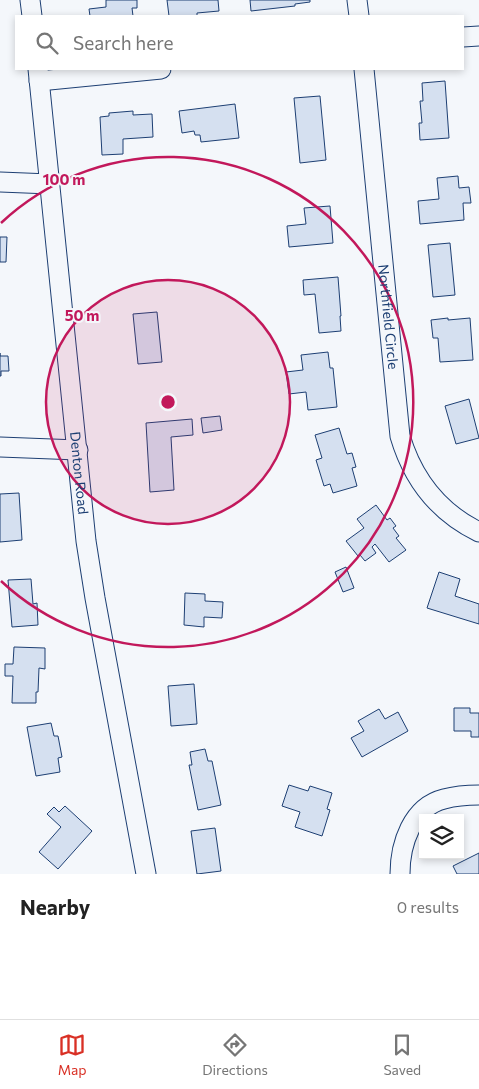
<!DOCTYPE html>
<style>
:root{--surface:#fff;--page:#f6f6f6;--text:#222;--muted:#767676;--line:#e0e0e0;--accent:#d93025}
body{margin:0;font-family:Commissioner,sans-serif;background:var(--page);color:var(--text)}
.controls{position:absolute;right:15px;bottom:15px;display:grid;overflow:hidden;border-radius:0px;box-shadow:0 2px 8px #0003}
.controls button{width:45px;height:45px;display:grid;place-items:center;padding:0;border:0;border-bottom:1px solid var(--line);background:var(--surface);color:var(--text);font:25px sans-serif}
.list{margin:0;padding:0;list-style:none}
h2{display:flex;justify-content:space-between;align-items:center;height:65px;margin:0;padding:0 20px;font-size:21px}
h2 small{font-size:16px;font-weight:400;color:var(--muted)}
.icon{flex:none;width:28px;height:28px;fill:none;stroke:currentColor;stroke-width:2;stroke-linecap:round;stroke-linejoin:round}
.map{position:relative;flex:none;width:479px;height:874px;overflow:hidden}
.search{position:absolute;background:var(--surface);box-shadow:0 2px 8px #0003;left:15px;right:15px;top:15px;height:55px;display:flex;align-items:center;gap:12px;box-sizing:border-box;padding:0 18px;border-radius:0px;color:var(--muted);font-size:19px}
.sheet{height:145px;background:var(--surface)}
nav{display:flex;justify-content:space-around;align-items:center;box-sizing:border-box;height:70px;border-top:1px solid var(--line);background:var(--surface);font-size:14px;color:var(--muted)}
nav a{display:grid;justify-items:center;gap:2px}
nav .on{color:var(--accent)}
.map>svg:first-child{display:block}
.building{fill:#d5e0f0;stroke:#1d3f73}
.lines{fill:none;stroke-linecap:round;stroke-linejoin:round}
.minor-casing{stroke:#1d3f73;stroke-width:21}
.minor{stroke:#f4f7fb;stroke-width:19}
.ring{fill:none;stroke:#c2185b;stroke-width:2.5}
.labels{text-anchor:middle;stroke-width:4;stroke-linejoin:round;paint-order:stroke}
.street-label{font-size:14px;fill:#1d3f73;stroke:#f4f7fb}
.centre{fill:#c2185b;stroke:#f4f7fb;stroke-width:2.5}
.ring-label{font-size:15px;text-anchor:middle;font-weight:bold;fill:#c2185b;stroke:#f4f7fb;stroke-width:4;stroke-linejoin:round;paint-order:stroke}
</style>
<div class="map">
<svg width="479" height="874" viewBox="0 0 479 874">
<rect width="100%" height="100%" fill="#f4f7fb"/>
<path class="building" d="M 106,0 L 137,0 L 137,8 L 132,8 L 133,16 L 90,16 L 89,9 L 106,7 Z
M 167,0 L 218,0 L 219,11 L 197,13 L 197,16 L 169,16 Z
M 250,0 L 310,0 L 310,2 L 295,4 L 295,6 L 251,11 Z
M 445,81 L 449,138 L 420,140 L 419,123 L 422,123 L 420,101 L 423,101 L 422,83 Z
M 320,96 L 326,160 L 300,163 L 294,98 Z
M 235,104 L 239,138 L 201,142 L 200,135 L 195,135 L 194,131 L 182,133 L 179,111 Z
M 133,111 L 133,115 L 152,114 L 153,137 L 123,139 L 123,154 L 102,155 L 100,117 L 109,116 L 109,113 Z
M 458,176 L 459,188 L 469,187 L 471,203 L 463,203 L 464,220 L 420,224 L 418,201 L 439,199 L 437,178 Z
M 330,206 L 333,243 L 289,247 L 287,226 L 306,224 L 304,208 Z
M 0,237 L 7,237 L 6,262 L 0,262 Z
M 450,243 L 455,295 L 433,297 L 428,245 Z
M 338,277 L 341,316 L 340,316 L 341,331 L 319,333 L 315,294 L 304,295 L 303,280 Z
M 157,312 L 162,362 L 138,364 L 133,314 Z
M 448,318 L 448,320 L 470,318 L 473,360 L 440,362 L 438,338 L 433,338 L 431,320 Z
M 328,352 L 330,368 L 333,368 L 337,407 L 308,410 L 306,392 L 289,394 L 286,372 L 303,370 L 301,355 Z
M 0,353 L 0,356 L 8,356 L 9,371 L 1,371 L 1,376 L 0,376 Z
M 469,399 L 479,438 L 456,444 L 445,406 Z
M 220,416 L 222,430 L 203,433 L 201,418 Z
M 192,419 L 193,435 L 171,437 L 174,490 L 150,492 L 146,423 Z
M 339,428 L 347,454 L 352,453 L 356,467 L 352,468 L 357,486 L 333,493 L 330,484 L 324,486 L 316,460 L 322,458 L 315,435 Z
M 19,493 L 22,540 L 0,542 L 0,494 Z
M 376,505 L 387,520 L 390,518 L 396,526 L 393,528 L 399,536 L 396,538 L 406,550 L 389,562 L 375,544 L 372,547 L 376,553 L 365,561 L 360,555 L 358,556 L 346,541 L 364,528 L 357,519 Z
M 346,567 L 354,588 L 343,592 L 335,572 Z
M 439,572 L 460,579 L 455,596 L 479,604 L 479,624 L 427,608 Z
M 31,579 L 33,604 L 37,603 L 38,625 L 12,627 L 8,580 Z
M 185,593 L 205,594 L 205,601 L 223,602 L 222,618 L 204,617 L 204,627 L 184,625 Z
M 14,647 L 45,648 L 45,669 L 39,668 L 38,692 L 36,692 L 36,703 L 12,703 L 13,676 L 5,676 L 5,664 L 13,664 Z
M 194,684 L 197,724 L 171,726 L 168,686 Z
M 454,708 L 470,708 L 470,713 L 479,713 L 479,737 L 471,737 L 471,731 L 454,731 Z
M 379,709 L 385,719 L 398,712 L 408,731 L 362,757 L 351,738 L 364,731 L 358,721 Z
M 51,723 L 54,736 L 58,736 L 62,757 L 58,758 L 60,772 L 36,776 L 27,727 Z
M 205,749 L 208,761 L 212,761 L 221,805 L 198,810 L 189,765 L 192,765 L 190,752 Z
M 289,785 L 308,791 L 310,786 L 332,793 L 327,809 L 330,810 L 322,836 L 295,827 L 300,812 L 282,806 Z
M 65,806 L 92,831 L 58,869 L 39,852 L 61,827 L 47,814 L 54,807 L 59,812 Z
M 215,828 L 221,871 L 197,874 L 191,831 Z
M 479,853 L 479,874 L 457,874 L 453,866 Z"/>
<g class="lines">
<defs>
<g id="minor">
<path d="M 30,0 L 32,16"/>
<path d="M 357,0 L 359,16"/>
<path d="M 463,37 L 479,36"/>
<path id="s1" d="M 38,69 L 86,541 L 95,598 L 146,874"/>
<path id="s2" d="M 364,69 L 400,436 C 413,480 438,512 479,532"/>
<path d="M 39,81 L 161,69"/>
<path d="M 0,182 L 50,184"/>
<path d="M 0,447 L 78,450"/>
<path d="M 400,874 C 400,844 412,807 444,799 C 455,796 467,795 479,795"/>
</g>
</defs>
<use href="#minor" class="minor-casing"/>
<use href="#minor" class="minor"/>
</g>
<circle cx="168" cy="402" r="122" fill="#c2185b" fill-opacity=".12"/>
<g class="ring">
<circle cx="168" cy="402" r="122"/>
<path d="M1 223A245 245 0 1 1 1 581"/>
</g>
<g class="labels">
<g class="street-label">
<text dy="5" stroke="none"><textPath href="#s2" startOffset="249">Northfield Circle</textPath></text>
<text dy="5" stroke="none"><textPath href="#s1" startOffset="406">Denton Road</textPath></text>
</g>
</g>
<circle cx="168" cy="402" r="8" class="centre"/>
<g class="ring-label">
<text x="64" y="185">100 m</text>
<text x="82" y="321">50 m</text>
</g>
</svg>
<div class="controls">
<button><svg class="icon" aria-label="layers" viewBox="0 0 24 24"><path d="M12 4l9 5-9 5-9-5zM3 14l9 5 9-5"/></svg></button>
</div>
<div class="search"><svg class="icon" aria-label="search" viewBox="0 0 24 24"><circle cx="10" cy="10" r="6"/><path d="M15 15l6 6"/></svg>Search here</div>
</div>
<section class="sheet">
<h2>Nearby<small>0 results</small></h2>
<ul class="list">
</ul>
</section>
<nav>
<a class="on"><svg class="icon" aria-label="map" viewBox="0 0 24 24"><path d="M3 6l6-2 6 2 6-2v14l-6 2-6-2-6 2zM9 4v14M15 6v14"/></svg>Map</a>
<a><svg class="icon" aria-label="directions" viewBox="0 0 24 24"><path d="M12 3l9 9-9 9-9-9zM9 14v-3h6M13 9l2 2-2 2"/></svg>Directions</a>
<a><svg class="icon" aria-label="saved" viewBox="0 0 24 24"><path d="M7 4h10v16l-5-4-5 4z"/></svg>Saved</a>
</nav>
